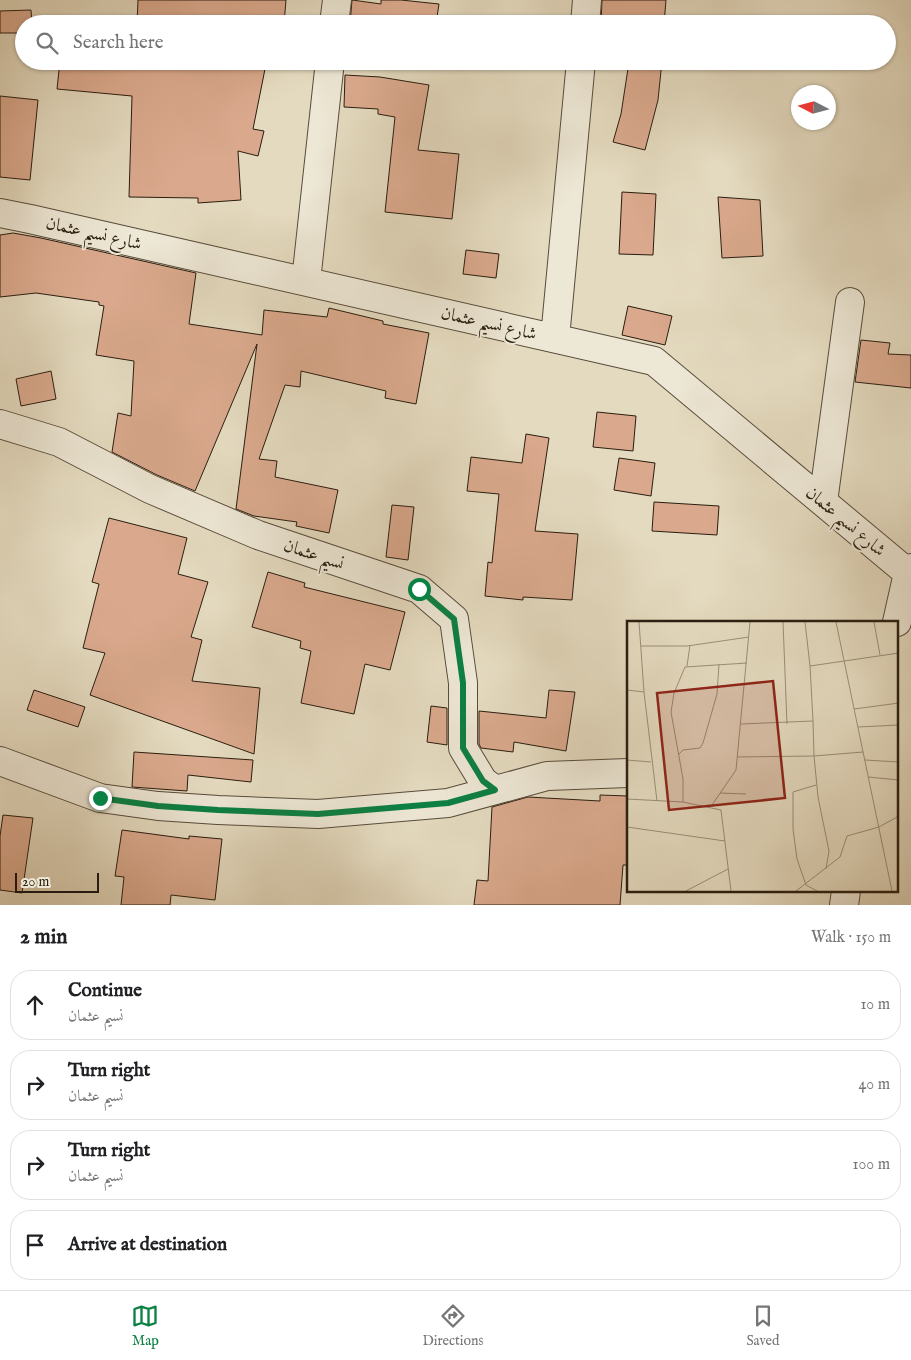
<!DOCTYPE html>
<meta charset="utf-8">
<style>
:root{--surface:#fff;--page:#f6f6f6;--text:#202124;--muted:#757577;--line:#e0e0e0;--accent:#0b8043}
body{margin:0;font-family:"IM FELL English",Amiri,serif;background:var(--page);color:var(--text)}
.compass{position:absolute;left:791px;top:85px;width:45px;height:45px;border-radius:50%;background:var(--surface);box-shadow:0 1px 4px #0004;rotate:276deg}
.scale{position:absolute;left:15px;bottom:12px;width:84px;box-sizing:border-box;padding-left:5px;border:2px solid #2a1d0f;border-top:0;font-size:14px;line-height:18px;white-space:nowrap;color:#2a1d0f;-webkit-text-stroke:4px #ede7d5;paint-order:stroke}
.stop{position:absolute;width:15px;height:15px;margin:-11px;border:4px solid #0b8043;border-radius:50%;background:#fff}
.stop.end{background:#0b8043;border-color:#fff;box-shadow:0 1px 5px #0008}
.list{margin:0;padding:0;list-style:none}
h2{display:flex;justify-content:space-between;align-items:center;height:65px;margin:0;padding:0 20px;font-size:21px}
h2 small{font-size:16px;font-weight:400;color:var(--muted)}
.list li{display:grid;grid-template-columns:32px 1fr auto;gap:15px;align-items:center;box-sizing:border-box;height:70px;margin:0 10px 10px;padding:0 10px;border:1px solid var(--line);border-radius:20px}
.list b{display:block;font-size:19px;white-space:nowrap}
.list p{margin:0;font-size:16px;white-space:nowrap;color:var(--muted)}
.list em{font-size:16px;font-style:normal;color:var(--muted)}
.icon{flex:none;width:28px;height:28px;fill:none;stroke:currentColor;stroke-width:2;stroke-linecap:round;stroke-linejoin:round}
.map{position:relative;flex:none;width:911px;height:905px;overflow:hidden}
.search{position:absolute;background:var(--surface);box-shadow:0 1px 4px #0004;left:15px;right:15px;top:15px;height:55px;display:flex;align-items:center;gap:12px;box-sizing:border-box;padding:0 18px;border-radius:28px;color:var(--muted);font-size:19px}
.sheet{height:385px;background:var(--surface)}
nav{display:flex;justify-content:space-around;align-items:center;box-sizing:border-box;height:70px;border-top:1px solid var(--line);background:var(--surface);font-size:14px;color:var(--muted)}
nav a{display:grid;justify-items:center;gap:2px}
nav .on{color:var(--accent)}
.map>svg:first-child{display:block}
.building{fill:#daa98d;stroke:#2a1d0f}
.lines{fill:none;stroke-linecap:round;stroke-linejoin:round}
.minor-casing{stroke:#584c3b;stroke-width:30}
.minor{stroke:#ede7d5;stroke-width:28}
.route{stroke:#0b8043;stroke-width:6}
.labels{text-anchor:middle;stroke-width:4;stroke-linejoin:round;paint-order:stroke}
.street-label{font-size:18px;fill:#2a1d0f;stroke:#ede7d5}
.inset-road{fill:none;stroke:#9a8e79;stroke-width:1}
.view{fill:#8f2418;fill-opacity:0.15;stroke:#8f2418;stroke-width:2.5}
.inset-edge{fill:none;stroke:#2a1d0f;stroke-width:2.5}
</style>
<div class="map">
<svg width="911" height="905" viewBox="0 0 911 905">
<rect width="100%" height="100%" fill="#e4dabf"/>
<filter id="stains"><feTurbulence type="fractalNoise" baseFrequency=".004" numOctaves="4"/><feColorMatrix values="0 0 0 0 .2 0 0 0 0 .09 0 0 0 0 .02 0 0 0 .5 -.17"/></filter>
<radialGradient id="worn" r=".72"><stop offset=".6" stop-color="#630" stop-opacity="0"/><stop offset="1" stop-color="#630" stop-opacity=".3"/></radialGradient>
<path class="building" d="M 138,0 L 286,0 L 284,24 L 137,24 Z
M 352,0 L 381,4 L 381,0 L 401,0 L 439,4 L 436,24 L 350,24 Z
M 602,0 L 666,0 L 664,24 L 601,24 Z
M 31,10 L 32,24 L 24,24 L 24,33 L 0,33 L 0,11 Z
M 60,61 L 269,61 L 268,65 L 266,64 L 253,129 L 264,131 L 258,156 L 238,151 L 241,200 L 198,203 L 198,198 L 129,197 L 132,96 L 57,89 Z
M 617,61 L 662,61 L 658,100 L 645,150 L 613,142 L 621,114 L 629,62 Z
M 345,75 L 380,77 L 429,85 L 418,150 L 459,154 L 452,219 L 385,212 L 395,117 L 378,114 L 378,109 L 344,107 Z
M 0,96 L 38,100 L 30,180 L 0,177 Z
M 622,192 L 656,194 L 653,255 L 619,254 Z
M 718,197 L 760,200 L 763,256 L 722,258 Z
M 13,233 L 41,238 L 196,273 L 189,324 L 262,335 L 264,310 L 327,317 L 329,308 L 383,321 L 383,324 L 429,333 L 416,404 L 385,398 L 386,391 L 301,371 L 300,387 L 285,385 L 259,459 L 277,461 L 275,477 L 338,490 L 329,533 L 296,526 L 297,522 L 254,516 L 236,509 L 257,344 L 195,491 L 157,475 L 112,452 L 118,413 L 131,416 L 134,361 L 96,355 L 104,306 L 99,305 L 99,302 L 36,293 L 0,297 L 0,235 Z
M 466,250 L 499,254 L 496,278 L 463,274 Z
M 628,306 L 672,316 L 665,345 L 622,335 Z
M 861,340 L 890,343 L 888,354 L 911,355 L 911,388 L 855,382 Z
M 51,371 L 56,399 L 21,406 L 16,379 Z
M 597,412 L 636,416 L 633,451 L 593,447 Z
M 526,434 L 549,438 L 535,531 L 578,534 L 572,600 L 523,597 L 523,600 L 485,596 L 488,562 L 492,563 L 499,494 L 467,491 L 471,457 L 522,463 Z
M 619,458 L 655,463 L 651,496 L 614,490 Z
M 654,502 L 719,506 L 717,535 L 652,531 Z
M 392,505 L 414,507 L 408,560 L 386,557 Z
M 109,518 L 187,538 L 178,574 L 208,582 L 191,637 L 202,640 L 192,681 L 260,688 L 254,754 L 90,695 L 105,653 L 83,648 L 99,584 L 92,582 Z
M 268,572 L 305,583 L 304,587 L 405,612 L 390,670 L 365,664 L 354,714 L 301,703 L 311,651 L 300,648 L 301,641 L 252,627 Z
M 34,690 L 85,707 L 78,727 L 27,710 Z
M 549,690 L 575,692 L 566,751 L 514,742 L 513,752 L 481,748 L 479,744 L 479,711 L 546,718 Z
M 431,706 L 447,708 L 447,745 L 427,742 Z
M 134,752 L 253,760 L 251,782 L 188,775 L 187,791 L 132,787 Z
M 600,795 L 628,796 L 628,865 L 623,865 L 620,905 L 474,905 L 477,880 L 488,881 L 492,807 L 528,797 L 600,801 Z
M 3,815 L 33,818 L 22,893 L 0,890 L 0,836 Z
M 122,830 L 189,839 L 189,836 L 222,839 L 215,900 L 171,895 L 170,905 L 121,905 L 124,877 L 115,876 Z"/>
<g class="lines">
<defs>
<path id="minor" d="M 334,24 L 337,0
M 585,24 L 587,0
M 0,213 L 30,219 L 654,361 L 908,573
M 306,281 L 330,61
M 555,338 L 581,61
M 0,424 L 59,442 L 150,489 L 258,535 L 419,589 L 454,619 L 463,683 L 463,748 L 483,781 L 495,790
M 823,502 L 850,302
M 897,622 L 908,573 L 911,568
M 0,761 L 100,798 L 158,806 L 218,810 L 318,814 L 448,803 L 547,776 L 628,773
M 844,905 L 846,891"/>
</defs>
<use href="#minor" class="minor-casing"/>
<use href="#minor" class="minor"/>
</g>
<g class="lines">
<path class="route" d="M 100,798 L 158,806 L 218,810 L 318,814 L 448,803 L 495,790 L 483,781 L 463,748 L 463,683 L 454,619 L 419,589"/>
</g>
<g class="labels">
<g class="street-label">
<text transform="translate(94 233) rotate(13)" y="6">شارع نسيم عثمان</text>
<text transform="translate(489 323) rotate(13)" y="6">شارع نسيم عثمان</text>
<text transform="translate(846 521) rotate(40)" y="6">شارع نسيم عثمان</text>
<text transform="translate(314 554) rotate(19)" y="6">نسيم عثمان</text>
</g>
</g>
<g transform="translate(627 621)">
<rect width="271" height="271" fill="#e4dabf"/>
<path class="inset-road" d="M 12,1 L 17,71 L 30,180M 156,1 L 160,103M 178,1 L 183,45M 209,1 L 265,270M 247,1 L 253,34M 14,25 L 60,25 L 122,16M 60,45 L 63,24M 0,69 L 17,71M 227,88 L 272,82M 186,100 L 187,135 L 236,131M 114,103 L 186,100 L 183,45 L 272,32M 231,106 L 272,104M 51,134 L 56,129 L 73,127 L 76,122 L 90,73 L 92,43M 110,136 L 187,135 L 191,176 L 202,230 L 199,248M 0,139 L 24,141M 238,139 L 272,141M 241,156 L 272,159M 189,164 L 166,171 L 166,208 L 170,238 L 179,264 L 190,270M 93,172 L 119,173M 0,178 L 56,181 L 94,189 L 104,270M 56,181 L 56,158 L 44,91 L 47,72 L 58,46 L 120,42M 85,184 L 109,149 L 123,1M 0,206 L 98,220M 59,270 L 101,248M 169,270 L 213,236 L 220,215 L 252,206 L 272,195"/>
<path class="view" d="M 146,60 L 158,177 L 42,189 L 30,72 Z"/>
<rect width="271" height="271" class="inset-edge"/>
</g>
<rect width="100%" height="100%" filter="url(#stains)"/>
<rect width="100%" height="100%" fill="url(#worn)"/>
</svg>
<svg class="compass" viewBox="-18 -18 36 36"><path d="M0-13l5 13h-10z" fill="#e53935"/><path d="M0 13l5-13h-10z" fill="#757577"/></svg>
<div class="scale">20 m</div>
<div class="stop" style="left:419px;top:589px"></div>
<div class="stop end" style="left:100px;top:798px"></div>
<div class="search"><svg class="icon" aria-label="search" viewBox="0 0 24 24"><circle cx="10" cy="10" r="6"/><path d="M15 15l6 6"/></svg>Search here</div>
</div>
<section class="sheet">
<h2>2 min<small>Walk · 150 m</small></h2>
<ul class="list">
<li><svg class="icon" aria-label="ahead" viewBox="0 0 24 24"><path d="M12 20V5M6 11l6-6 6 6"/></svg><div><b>Continue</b><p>نسيم عثمان</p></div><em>10 m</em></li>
<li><svg class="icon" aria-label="right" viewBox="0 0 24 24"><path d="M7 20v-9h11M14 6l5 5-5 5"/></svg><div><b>Turn right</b><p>نسيم عثمان</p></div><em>40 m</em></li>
<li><svg class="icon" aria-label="right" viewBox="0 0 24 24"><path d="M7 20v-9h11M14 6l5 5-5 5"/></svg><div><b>Turn right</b><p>نسيم عثمان</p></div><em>100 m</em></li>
<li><svg class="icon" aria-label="arrive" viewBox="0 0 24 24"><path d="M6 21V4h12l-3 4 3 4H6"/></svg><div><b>Arrive at destination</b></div></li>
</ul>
</section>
<nav>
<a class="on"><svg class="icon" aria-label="map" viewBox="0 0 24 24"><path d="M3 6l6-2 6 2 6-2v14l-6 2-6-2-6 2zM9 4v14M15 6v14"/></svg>Map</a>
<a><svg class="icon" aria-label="directions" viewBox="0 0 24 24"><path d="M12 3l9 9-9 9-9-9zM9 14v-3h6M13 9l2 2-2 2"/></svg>Directions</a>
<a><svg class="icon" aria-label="saved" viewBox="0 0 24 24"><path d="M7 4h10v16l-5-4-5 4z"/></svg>Saved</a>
</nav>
